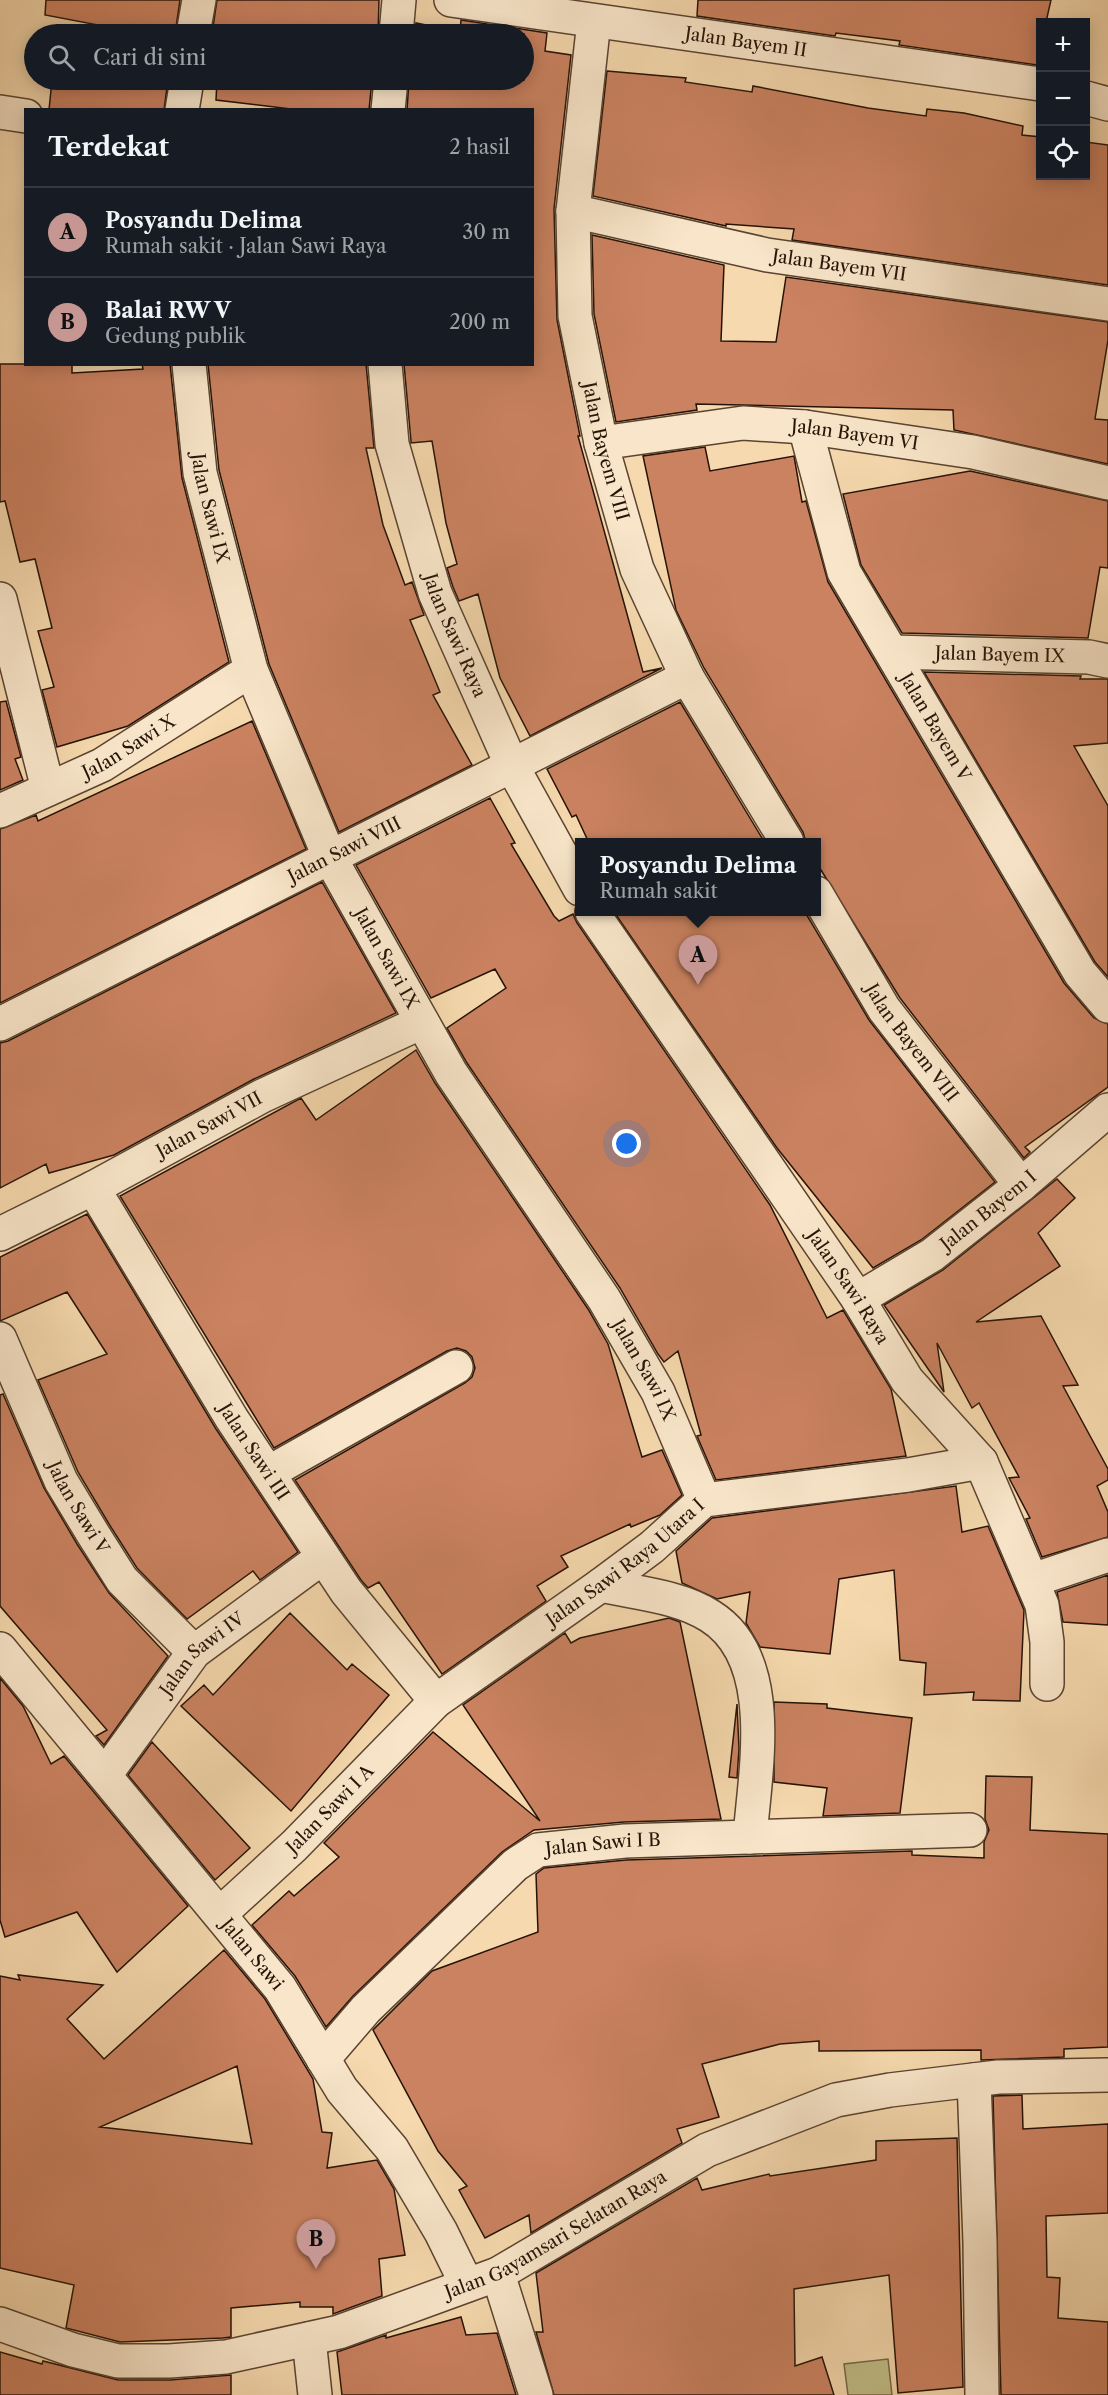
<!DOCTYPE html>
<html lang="id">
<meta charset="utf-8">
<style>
:root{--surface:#171b24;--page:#242831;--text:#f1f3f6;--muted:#9ea1a6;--line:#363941;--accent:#c59692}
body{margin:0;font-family:"Libre Caslon Text",serif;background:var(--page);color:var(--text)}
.controls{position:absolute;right:18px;top:18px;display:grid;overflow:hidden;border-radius:0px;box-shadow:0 3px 15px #0003}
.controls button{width:54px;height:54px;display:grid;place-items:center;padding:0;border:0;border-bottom:2px solid var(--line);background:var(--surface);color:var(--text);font:30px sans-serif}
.you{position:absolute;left:627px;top:1144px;width:21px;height:21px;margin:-15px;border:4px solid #fff;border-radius:50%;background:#1a73e8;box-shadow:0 0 0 9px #1a73e833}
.badge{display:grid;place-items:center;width:39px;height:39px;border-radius:50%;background:var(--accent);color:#111;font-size:20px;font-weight:700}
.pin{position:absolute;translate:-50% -50px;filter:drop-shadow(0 2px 3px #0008)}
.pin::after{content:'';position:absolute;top:32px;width:21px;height:18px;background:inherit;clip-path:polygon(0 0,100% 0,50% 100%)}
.popup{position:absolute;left:575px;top:838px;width:246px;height:78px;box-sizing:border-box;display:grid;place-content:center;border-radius:0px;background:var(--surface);filter:drop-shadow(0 2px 4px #0005);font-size:20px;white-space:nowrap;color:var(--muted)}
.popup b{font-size:22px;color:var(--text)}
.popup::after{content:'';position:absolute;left:50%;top:100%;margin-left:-12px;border:12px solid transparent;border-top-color:var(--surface)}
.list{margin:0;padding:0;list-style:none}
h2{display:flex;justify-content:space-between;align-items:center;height:78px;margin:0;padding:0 24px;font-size:26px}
h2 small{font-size:20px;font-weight:400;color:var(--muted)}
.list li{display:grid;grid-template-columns:39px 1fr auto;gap:18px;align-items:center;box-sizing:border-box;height:90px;padding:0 24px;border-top:2px solid var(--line)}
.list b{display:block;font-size:22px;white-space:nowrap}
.list p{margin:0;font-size:20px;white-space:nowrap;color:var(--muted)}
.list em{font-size:20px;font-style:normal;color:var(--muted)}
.icon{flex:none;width:33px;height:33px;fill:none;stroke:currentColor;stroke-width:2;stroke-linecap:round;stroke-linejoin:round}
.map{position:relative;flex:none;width:1108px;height:2395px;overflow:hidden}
.search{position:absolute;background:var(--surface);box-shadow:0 3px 15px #0003;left:24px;top:24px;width:510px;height:66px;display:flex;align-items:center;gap:15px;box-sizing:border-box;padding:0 21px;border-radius:33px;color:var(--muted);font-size:22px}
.panel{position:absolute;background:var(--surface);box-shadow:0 3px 15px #0003;left:24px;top:108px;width:510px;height:258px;border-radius:0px}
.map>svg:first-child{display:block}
.green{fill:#c1be87;stroke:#746847;stroke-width:1.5}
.building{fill:#cb8261;stroke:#261307;stroke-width:1.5;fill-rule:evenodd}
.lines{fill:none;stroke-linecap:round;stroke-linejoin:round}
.minor-casing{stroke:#5a4431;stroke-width:36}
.minor{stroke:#f9e6ca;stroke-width:33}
.labels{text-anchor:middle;stroke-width:6;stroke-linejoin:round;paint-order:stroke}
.street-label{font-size:18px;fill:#261307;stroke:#f9e6ca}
</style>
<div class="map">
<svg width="1108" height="2395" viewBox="0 0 1108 2395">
<rect width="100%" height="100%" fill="#f6d9ae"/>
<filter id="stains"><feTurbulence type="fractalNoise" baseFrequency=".00333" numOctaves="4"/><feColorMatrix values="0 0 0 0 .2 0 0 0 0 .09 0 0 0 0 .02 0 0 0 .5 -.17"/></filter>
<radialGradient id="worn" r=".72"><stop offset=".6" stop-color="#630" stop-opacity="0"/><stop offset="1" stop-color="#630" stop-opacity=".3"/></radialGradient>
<path class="green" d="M 888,2359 L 892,2395 L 848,2395 L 844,2364 Z"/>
<path class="building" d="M 46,0 L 180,0 L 175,34 L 145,34 L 45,15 Z
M 217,0 L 379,0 L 378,34 L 212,34 Z
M 698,0 L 1051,0 L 1046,22 L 1041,22 L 1041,49 L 1037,65 L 899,45 L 900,41 L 836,33 L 835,36 L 697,16 Z
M 461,20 L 547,33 L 545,51 L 571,55 L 554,209 L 557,320 L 580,436 L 578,436 L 643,672 L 662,668 L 530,736 L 500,678 L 478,594 L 459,601 L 453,587 L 447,568 L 457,564 L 446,523 L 432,441 L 411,443 L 411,441 L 404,364 L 532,364 L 532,110 L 407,110 L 409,80 L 524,80 L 524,34 L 415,34 L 416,23 L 460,32 Z
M 607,71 L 686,78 L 685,82 L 752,92 L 753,86 L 868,108 L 926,116 L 927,109 L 964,113 L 1023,126 L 1022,135 L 1041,137 L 1041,176 L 1086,176 L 1086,142 L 1108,145 L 1108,285 L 792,240 L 794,229 L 726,224 L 726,226 L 593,196 Z
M 52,80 L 168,80 L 164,110 L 49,110 Z
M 217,80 L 372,80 L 369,110 L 299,110 L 216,100 Z
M 592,235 L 724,265 L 721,341 L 776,342 L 786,277 L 1108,322 L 1108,340 L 1095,419 L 1108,420 L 1108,464 L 954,430 L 953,410 L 696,404 L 697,410 L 616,422 L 594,314 Z
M 0,364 L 72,364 L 72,373 L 143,369 L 142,364 L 170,364 L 182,478 L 229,662 L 128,726 L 57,747 L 42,690 L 54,687 L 38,631 L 52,628 L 35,559 L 20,562 L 5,501 L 0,502 Z
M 208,364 L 366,364 L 374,448 L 366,448 L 383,525 L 405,585 L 412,582 L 424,615 L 410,620 L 440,692 L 433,695 L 472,765 L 339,832 L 269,664 L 219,470 Z
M 705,447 L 710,471 L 794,456 L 802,502 L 806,501 L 828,582 L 1064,983 L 1094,1018 L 1108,1024 L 1108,1087 L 1025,1147 L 1030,1152 L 1024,1158 L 900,998 L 816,862 L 816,843 L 806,843 L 803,832 L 704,668 L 676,610 L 643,456 Z
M 970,471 L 1108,501 L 1108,568 L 1100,567 L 1088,638 L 902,633 L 861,565 L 843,494 Z
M 924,672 L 1081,676 L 1080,679 L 1108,679 L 1108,743 L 1074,746 L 1108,806 L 1108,977 L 1095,962 Z
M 6,701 L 21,757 L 15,759 L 23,780 L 0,790 L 0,702 Z
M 680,702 L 765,843 L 589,843 L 576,815 L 572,817 L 547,769 Z
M 252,721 L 306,849 L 0,1003 L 0,829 L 36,815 L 38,821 Z
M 490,798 L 515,843 L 511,844 L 554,916 L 559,921 L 573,914 L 577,923 L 770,1205 L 827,1318 L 843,1310 L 891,1389 L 906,1456 L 716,1480 L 697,1436 L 701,1435 L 678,1351 L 664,1362 L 658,1354 L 620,1288 L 467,1063 L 447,1028 L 506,988 L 495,969 L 431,998 L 356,865 Z
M 322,882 L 396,1013 L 254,1079 L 114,1155 L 49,1173 L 46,1164 L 0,1188 L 0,1043 L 8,1041 Z
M 614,912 L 805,912 L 869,1020 L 995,1182 L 921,1240 L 873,1268 L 777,1148 Z
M 416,1050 L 435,1083 L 588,1309 L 608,1344 L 642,1457 L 662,1450 L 682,1495 L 660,1515 L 631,1527 L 630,1524 L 561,1556 L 568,1567 L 537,1586 L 546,1601 L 442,1674 L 379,1582 L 368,1588 L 361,1580 L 295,1480 L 465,1383 L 472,1377 L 475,1368 L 472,1357 L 466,1351 L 457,1348 L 447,1351 L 274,1448 L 120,1196 L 301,1098 L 316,1120 Z
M 1057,1179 L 1075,1198 L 1038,1233 L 1060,1266 L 976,1322 L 1041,1316 L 1078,1385 L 1063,1386 L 1108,1469 L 1108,1480 L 1097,1486 L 1108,1512 L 1108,1537 L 1042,1557 L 1026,1519 L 1030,1518 L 1009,1478 L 1019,1477 L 979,1403 L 972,1408 L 937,1343 L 944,1392 L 884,1305 L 943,1270 Z
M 87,1214 L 216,1429 L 298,1552 L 260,1580 L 253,1571 L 187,1619 L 137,1568 L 109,1524 L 78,1472 L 38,1380 L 107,1354 L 67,1292 L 0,1321 L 0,1257 Z
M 3,1394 L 44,1488 L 77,1544 L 109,1593 L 168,1656 L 104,1745 L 96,1736 L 107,1730 L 0,1606 L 0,1395 Z
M 956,1486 L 962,1532 L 988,1526 L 1024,1610 L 1020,1701 L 973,1700 L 974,1692 L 924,1695 L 926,1663 L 900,1660 L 894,1570 L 839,1579 L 830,1654 L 760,1647 L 746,1623 L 750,1592 L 717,1599 L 682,1583 L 676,1551 L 712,1518 Z
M 1108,1575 L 1108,1625 L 1063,1622 L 1057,1592 Z
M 290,1613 L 347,1670 L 352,1664 L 389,1695 L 291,1811 L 181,1706 L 204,1685 L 213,1695 Z
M 669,1618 L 680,1622 L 721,1819 L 624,1822 L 534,1830 L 502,1852 L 353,1996 L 326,2027 L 295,1976 L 252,1925 L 289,1891 L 294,1896 L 339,1857 L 324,1843 L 433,1732 L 540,1821 L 463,1705 L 565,1633 L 571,1643 L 580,1638 Z
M 0,1678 L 23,1706 L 51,1764 L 64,1756 L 188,1906 L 117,1972 L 77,1912 L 5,1937 L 0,1920 Z
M 774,1702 L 827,1704 L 827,1708 L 912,1718 L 900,1813 L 823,1816 L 827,1788 L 774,1782 Z
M 737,1704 L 739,1749 L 737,1778 L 729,1777 Z
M 152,1742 L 250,1848 L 215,1880 L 128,1775 Z
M 986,1776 L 1032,1777 L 1030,1830 L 1108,1834 L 1108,2047 L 1064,2049 L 1064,2057 L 981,2060 L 981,2050 L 819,2051 L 819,2041 L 780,2044 L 702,2064 L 719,2117 L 677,2129 L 682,2143 L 531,2233 L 529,2215 L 485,2238 L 459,2190 L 467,2186 L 438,2151 L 373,2030 L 432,1971 L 538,1932 L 536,1874 L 544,1868 L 626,1860 L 912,1851 L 912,1855 L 984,1858 L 984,1842 L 989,1830 L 985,1819 Z
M 224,1950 L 265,1999 L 313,2079 L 322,2132 L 332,2133 L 327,2168 L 377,2160 L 394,2189 L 405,2255 L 379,2259 L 382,2296 L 333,2314 L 333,2307 L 300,2307 L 300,2302 L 231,2308 L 231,2337 L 223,2338 L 120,2342 L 66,2328 L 74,2285 L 0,2268 L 0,1976 L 20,1980 L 18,1975 L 103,1985 L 67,2019 L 104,2059 ZM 237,2066 L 252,2144 L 100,2127 Z
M 1022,2095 L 1023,2129 L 1108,2124 L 1108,2213 L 1046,2216 L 1047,2277 L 1060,2278 L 1058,2318 L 1108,2322 L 1108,2395 L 1001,2395 L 993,2096 Z
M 957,2138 L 963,2387 L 898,2393 L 889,2275 L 794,2289 L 795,2366 L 822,2357 L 834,2395 L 554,2395 L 536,2332 L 543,2332 L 536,2273 L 697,2178 L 702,2190 L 769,2174 L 770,2176 L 876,2160 L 876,2141 Z
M 461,2317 L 466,2335 L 497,2333 L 516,2395 L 342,2395 L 337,2352 L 386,2335 L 386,2338 Z
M 0,2352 L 42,2364 L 43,2361 L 118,2380 L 170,2380 L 231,2375 L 231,2395 L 0,2395 Z"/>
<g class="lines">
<defs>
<g id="minor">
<path id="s1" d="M 451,0 L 1040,84"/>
<path id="s2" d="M 594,21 L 573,211 L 575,316 L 601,443 L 637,569 L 687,677 L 787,842"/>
<path d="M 193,34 L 199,0"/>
<path d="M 396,34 L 399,0"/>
<path d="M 1086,98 L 1108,104"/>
<path d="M 182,110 L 187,80"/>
<path d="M 388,110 L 391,80"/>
<path d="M 0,112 L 26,116"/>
<path id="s3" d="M 573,211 L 767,255 L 1108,304"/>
<path id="s4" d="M 189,364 L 200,473 L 251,670 L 329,856 L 451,1073 L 604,1299 L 658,1392 L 704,1500"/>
<path id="s5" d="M 385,364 L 392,444 L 435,593 L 512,766 L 580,889"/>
<path id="s6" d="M 805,427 L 844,572 L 1080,973 L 1108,1006"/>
<path id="s7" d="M 601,443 L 743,423 L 805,427 L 973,452 L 1108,483"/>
<path d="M 0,599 L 48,789"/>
<path id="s8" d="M 892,652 L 1089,657 L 1108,661"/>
<path id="s9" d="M 0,811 L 102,765 L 251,670"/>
<path id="s10" d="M 816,893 L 884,1009 L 1021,1185"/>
<path id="s11" d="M 592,912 L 858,1299 L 907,1380 L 981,1462 L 1042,1605 L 1047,1642 L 1047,1684"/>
<path id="s12" d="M 0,1024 L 687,677"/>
<path id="s13" d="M 93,1188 L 232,1419 L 346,1591 L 436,1701"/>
<path id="s14" d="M 0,1234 L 93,1188 L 262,1096 L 422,1022"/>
<path id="s15" d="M 858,1299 L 932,1255 L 1021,1185 L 1108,1110"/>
<path id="s16" d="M 0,1339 L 61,1481 L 93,1534 L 122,1580 L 194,1652"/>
<path d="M 268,1473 L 456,1367"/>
<path d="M 1033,1580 L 1108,1555"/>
<path d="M 601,1585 C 636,1593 679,1596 710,1616 C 778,1658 755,1771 750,1837"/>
<path id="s17" d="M 0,1649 L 280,1988 L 342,2090 L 392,2149 L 441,2232 L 467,2285"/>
<path id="s18" d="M 105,1775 L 194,1652 L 323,1557"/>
<path id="s19" d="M 220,1914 L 294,1846 L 436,1701 L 601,1585 L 652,1547 L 704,1500 L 908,1475 L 981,1462"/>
<path id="s20" d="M 323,2059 L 366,2009 L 515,1865 L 538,1850 L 625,1841 L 970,1830"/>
<path d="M 974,2080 L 980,2242 L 982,2395"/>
<path d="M 498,2274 L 536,2395"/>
<path id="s21" d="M 0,2324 L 73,2350 L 118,2361 L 169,2361 L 226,2357 L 339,2332 L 498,2274 L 707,2150 L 836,2100 L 890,2090 L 998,2077 L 1108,2075"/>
<path d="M 309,2339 L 315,2395"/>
</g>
</defs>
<use href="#minor" class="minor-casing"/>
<use href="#minor" class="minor"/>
</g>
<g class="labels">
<g class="street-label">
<text dy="6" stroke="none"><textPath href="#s1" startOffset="298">Jalan Bayem II</textPath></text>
<text dy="6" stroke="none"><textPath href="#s3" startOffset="272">Jalan Bayem VII</textPath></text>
<text dy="6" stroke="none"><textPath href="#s7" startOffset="256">Jalan Bayem VI</textPath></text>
<text dy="6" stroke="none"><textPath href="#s2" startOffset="435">Jalan Bayem VIII</textPath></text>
<text dy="6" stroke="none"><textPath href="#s4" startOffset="146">Jalan Sawi IX</textPath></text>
<text dy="6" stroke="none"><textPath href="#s5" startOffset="282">Jalan Sawi Raya</textPath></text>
<text dy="6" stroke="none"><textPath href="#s8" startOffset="108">Jalan Bayem IX</textPath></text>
<text dy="6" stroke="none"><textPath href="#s6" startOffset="330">Jalan Bayem V</textPath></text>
<text dy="6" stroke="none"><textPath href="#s9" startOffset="144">Jalan Sawi X</textPath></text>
<text dy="6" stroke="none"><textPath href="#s12" startOffset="386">Jalan Sawi VIII</textPath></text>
<text dy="6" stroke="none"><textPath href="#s4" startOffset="632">Jalan Sawi IX</textPath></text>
<text dy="6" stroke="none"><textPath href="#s10" startOffset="178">Jalan Bayem VIII</textPath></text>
<text dy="6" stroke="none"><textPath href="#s14" startOffset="236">Jalan Sawi VII</textPath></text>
<text dy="6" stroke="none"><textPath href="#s15" startOffset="158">Jalan Bayem I</textPath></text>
<text dy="6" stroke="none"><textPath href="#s11" startOffset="454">Jalan Sawi Raya</textPath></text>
<text dy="6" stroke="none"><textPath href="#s4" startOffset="1118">Jalan Sawi IX</textPath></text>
<text dy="6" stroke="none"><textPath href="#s13" startOffset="309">Jalan Sawi III</textPath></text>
<text dy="6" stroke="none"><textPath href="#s16" startOffset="186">Jalan Sawi V</textPath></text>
<text dy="6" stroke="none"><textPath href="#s19" startOffset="538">Jalan Sawi Raya Utara I</textPath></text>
<text dy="6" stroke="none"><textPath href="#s18" startOffset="156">Jalan Sawi IV</textPath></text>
<text dy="6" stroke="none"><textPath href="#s19" startOffset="152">Jalan Sawi I A</textPath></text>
<text dy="6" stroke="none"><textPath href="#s20" startOffset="366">Jalan Sawi I B</textPath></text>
<text dy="6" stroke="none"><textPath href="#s17" startOffset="396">Jalan Sawi</textPath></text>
<text dy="6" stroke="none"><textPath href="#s21" startOffset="586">Jalan Gayamsari Selatan Raya</textPath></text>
</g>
</g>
<rect width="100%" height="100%" filter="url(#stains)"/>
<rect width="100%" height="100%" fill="url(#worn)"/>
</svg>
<div class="controls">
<button>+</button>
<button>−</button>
<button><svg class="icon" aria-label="locate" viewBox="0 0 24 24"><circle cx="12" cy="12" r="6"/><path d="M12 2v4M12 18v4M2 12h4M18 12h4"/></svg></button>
</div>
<div class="you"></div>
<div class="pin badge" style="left:698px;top:985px">A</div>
<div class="popup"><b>Posyandu Delima</b>Rumah sakit</div>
<div class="pin badge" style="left:316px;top:2269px">B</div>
<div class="search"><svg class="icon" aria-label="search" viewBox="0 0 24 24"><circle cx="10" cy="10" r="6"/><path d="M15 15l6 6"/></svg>Cari di sini</div>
<section class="panel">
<h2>Terdekat<small>2 hasil</small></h2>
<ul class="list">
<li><span class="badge">A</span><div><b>Posyandu Delima</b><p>Rumah sakit · Jalan Sawi Raya</p></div><em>30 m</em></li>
<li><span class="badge">B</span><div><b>Balai RW V</b><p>Gedung publik</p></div><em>200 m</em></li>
</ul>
</section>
</div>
